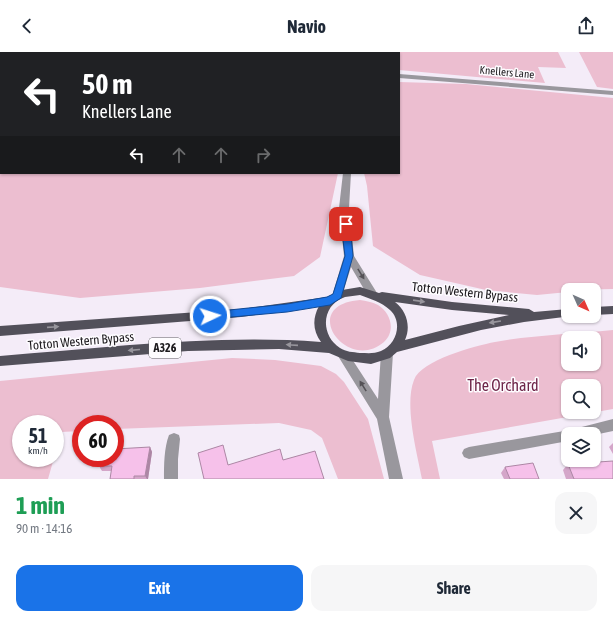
<!DOCTYPE html>
<html lang="en">
<head>
<meta charset="utf-8">
<style>
  body { margin:0; font-family:"Asap Condensed",sans-serif; background:#f6f6f7; color:#1f2937; height:100vh; display:flex; flex-direction:column; font-size:15px; white-space:nowrap }
  * { box-sizing:border-box; margin:0 }
  p { font-size:13px; color:#747a83 }
  .icon { flex:none; width:22px; height:22px; fill:none; stroke:currentColor; stroke-width:2; stroke-linecap:round; stroke-linejoin:round }
  .map { position:relative; height:427px; overflow:hidden }
  .panel { display:flex; flex-direction:column; background:#fff; flex:1 }
  .panel>* { flex:none }
  .hud { position:absolute; left:0px; top:0px; width:400px; height:122px; box-shadow:0 1px 3px #0004; background:#202124; color:#fff; overflow:hidden }
  .needle { width:26px; rotate:135deg }
  .buttons { position:absolute; left:561px; top:231px; display:grid; gap:8px }
  .buttons a { display:grid; place-items:center; width:40px; height:40px; border-radius:8px; background:#fff; box-shadow:0 1px 3px #0004; font-size:20px }
  .speed { position:absolute; left:12px; top:363px; display:flex; gap:8px; font-size:20px; font-weight:700; text-align:center }
  .speed>* { display:grid; place-content:center; width:52px; height:52px; border-radius:50%; background:#fff; box-shadow:0 1px 3px #0004; line-height:1 }
  .speed small { font-size:10px; font-weight:400 }
  .speed .limit { border:6px solid #d22; background:#fff; color:#111 }
  .pin { position:absolute; display:grid; place-items:center; width:34px; height:34px; color:#fff; margin:-17px; border-radius:8px; box-shadow:0 2px 6px #0006 }
  .me { position:absolute; width:44px; margin:-22px; rotate:86deg; stroke-linejoin:round; filter:drop-shadow(0 0 3px #0008) }
  .turn { display:flex; align-items:center; gap:14px; height:84px; padding:0 16px; font-size:18px }
  .turn .icon { width:52px; height:52px; stroke-width:2.5 }
  .turn b { display:block; font-size:28px; line-height:34px }
  .lanes { display:flex; align-items:center; height:38px; padding:0 16px; background:#0003; justify-content:center; gap:20px; direction:ltr }
  .lanes .off { opacity:.35 }
  .round { display:grid; place-items:center; flex:none; width:42px; height:42px; border-radius:12px; background:#f6f6f7 }
  .overview { display:flex; align-items:center; justify-content:space-between; height:68px; padding:0 16px }
  h1 { font-size:24px; font-weight:700; line-height:30px; color:#1e9e55 }
  .primary-button { display:flex; gap:8px; margin-top:auto; padding:8px 16px }
  .primary-button a { flex:1; height:46px; border-radius:12px; background:#1a73e8; color:#fff; font-size:16px; font-weight:700; line-height:46px; text-align:center }
  .primary-button a+a { background:#f6f6f7; color:#1f2937 }
  header { display:flex; justify-content:space-between; align-items:center; height:52px; padding:0 16px; background:#fff; font-size:18px; font-weight:700 }
  .map>svg:first-child { display:block }
</style>
</head>
<body>
<header><svg class="icon" aria-label="back" viewBox="0 0 24 24"><path d="M15 5l-7 7 7 7"/></svg>Navio<svg class="icon" aria-label="share" viewBox="0 0 24 24"><path d="M12 15V3M7 8l5-5 5 5M5 13v7h14v-7"/></svg></header>
<div class="map">
<svg width="613" height="427" viewBox="0 0 613 427">
  <rect width="100%" height="100%" fill="#f4ecf8"/>
  <path fill="#ecbed0" fill-rule="evenodd" d="M0,0L163,1H1V121H338L320,205L294,224L200,236L80,246L0,235Z
    M351,0H558L566,16L538,15L545,31L399,18V1Z
    M579,0H613V37L597,35Z
    M399,30L466,32L613,46V237L568,238V240L537,243L486,238L420,223L373,194L367,134L364,121H399Z
    M360,248C366,249 372,250 378,253C391,261 396,279 384,290C347,322 297,253 360,248Z
    M613,278V357L432,389L440,427H422C417,401 404,353 414,328C421,308 475,294 495,290C533,283 574,282 613,278ZM568,286H594V312H568ZM568,334H594V360H568Z
    M232,306L275,308L321,314L336,322L344,330L368,367L384,427H338L322,386L311,378L279,371L115,377V372H81V379L61,380L55,402V372H21V406H54L48,427H0V329Z"/>
  <g fill="none" stroke-linecap="round" stroke-linejoin="round">
    <path fill="#99979d" fill-rule="evenodd" d="M149,0H166V1H149Z
      M399,22L613,39V43L399,26Z
      M343,121H351L349,156L354,204L377,241L376,244H368L351,215L341,247H333L332,244L344,204L339,156Z
      M387,296L391,298L393,301L389,365L403,427H389L377,367L338,304L340,301L344,299L348,301L378,347L381,301L383,298Z
      M613,367V379L594,383V382H568V389L469,407L464,405L462,401L464,397L469,395L570,378Z
      M174,381L179,383L180,387L178,407V427H164C164,413 164,396 169,383Z"/>
    <path fill="#52505a" fill-rule="evenodd" d="M360,235L379,241L382,240L452,250L529,257L534,260L568,257V264H572L524,270L481,278L397,300L390,306L371,312L348,309L329,301L279,297L188,299L0,314V304C106,296 214,282 321,290C313,279 312,267 319,254L241,265L0,284V274L241,257L327,245L342,238ZM360,243C371,247 381,250 390,258C403,270 397,292 381,299C374,302 368,301 360,301C353,300 346,300 340,296C320,283 321,253 345,245C350,244 355,244 360,243ZM395,250L452,258L509,263L459,274L405,288C411,275 407,259 395,250Z
      M613,254V262L594,263V255Z"/>
  </g>
  <path fill="#d4a6c9" d="M613,391V402L609,395Z
    M150,395L152,400L148,427H110L112,419H102L99,414Z
    M568,412L613,427H566L563,418Z
    M505,415L539,427H504L501,421Z"/>
  <path fill="#ac87a4" d="M150,395L152,400L148,427H147L145,424Z"/>
  <path fill="#f6c1ea" stroke="#ac87a4" d="M223,393L228,413L280,397L283,408L315,399L324,427H204L198,401Z
    M150,395L145,424H134V427H110L112,414H99L101,406H115V397Z
    M613,409V427H574L568,412Z
    M533,411L539,427H510L505,415Z"/>
  <defs><path id="oneway-solid" d="M-6-.8H1V-3.2L6.5 0L1 3.2V.8H-6Z"/></defs>
  <g fill="#555257">
    <use href="#oneway-solid" transform="translate(361 222) rotate(58)"/>
    <use href="#oneway-solid" transform="translate(363 334) rotate(-122)"/>
  </g>
  <g fill="#97959c">
    <use href="#oneway-solid" transform="translate(419 249) rotate(8)"/>
    <use href="#oneway-solid" transform="translate(495 270) rotate(171)"/>
    <use href="#oneway-solid" transform="translate(53 275) rotate(-4)"/>
    <use href="#oneway-solid" transform="translate(292 293) rotate(-176)"/>
    <use href="#oneway-solid" transform="translate(134 298) rotate(175)"/>
  </g>
  <path fill="#1a73e8" stroke="#114b97" d="M346,169L350,172L353,204L341,246L330,253L287,260L210,267L206,266L205,264L206,261L210,260L287,252L327,245L333,242L345,204L341,172Z"/>
  <g text-anchor="middle" dominant-baseline="central" stroke-width="3" stroke-linejoin="round" paint-order="stroke">
    <g font-size="11" fill="#1d1a1e" stroke="#fefcff">
      <text transform="translate(507 20) rotate(5)">Knellers Lane</text>
    </g>
    <rect fill="#fefcff" stroke="#605e62" stroke-width="1" x="149" y="286" width="32" height="20" rx="3"/>
    <g font-size="12" font-weight="bold" fill="#1d1a1e">
      <text x="165" y="296">A326</text>
    </g>
    <g font-size="13" fill="#1d1a1e" stroke="#fefcff">
      <text transform="translate(465 240) rotate(6)">Totton Western Bypass</text>
      <text transform="translate(81 289) rotate(-5)">Totton Western Bypass</text>
    </g>
    <g font-size="16" fill="#6e2549" stroke="#fefcff">
      <text x="503" y="333">The Orchard</text>
    </g>
  </g>
</svg>
<div class="buttons">
<a><svg class="needle" viewBox="-14 -14 28 28"><path d="M0-13l5 13h-10z" fill="#e53935"/><path d="M0 13l5-13h-10z" fill="#747a83"/></svg></a>
<a><svg class="icon" aria-label="sound" viewBox="0 0 24 24"><path d="M4 9h4l5-4v14l-5-4H4zM17 9q2 3 0 6"/></svg></a>
<a><svg class="icon" aria-label="search" viewBox="0 0 24 24"><circle cx="10" cy="10" r="6"/><path d="M15 15l6 6"/></svg></a>
<a><svg class="icon" aria-label="layers" viewBox="0 0 24 24"><path d="M12 4l9 5-9 5-9-5zM3 14l9 5 9-5"/></svg></a>
</div>
<div class="speed"><div>51<small>km/h</small></div><div class="limit">60</div></div>
<div class="pin" style="left:346px;top:172px;background:#d93025"><svg class="icon" aria-label="arrive" viewBox="0 0 24 24"><path d="M6 21V4h12l-3 4 3 4H6"/></svg></div>
<svg class="me" style="left:210px;top:264px" viewBox="-20 -20 40 40"><circle r="17" fill="#1a73e8" stroke="#fff" stroke-width="3"/><path d="M0-11L8 9 0 5-8 9z" fill="#fff"/></svg>
<div class="hud">
<div class="turn"><svg class="icon" aria-label="left" viewBox="0 0 24 24"><path d="M17 20v-9H6M10 6l-5 5 5 5"/></svg><div><b>50 m</b>Knellers Lane</div></div>
<div class="lanes"><svg class="icon" aria-label="left" viewBox="0 0 24 24"><path d="M17 20v-9H6M10 6l-5 5 5 5"/></svg><svg class="icon off" aria-label="ahead" viewBox="0 0 24 24"><path d="M12 20V5M6 11l6-6 6 6"/></svg><svg class="icon off" aria-label="ahead" viewBox="0 0 24 24"><path d="M12 20V5M6 11l6-6 6 6"/></svg><svg class="icon off" aria-label="right" viewBox="0 0 24 24"><path d="M7 20v-9h11M14 6l5 5-5 5"/></svg></div>
</div>
</div>
<section class="panel">
<div class="overview"><div><h1>1 min</h1><p>90 m · 14:16</p></div><a class="round"><svg class="icon" aria-label="close" viewBox="0 0 24 24"><path d="M6 6l12 12M18 6L6 18"/></svg></a></div>
<div class="primary-button"><a>Exit</a><a>Share</a></div>
</section>
</body>
</html>
